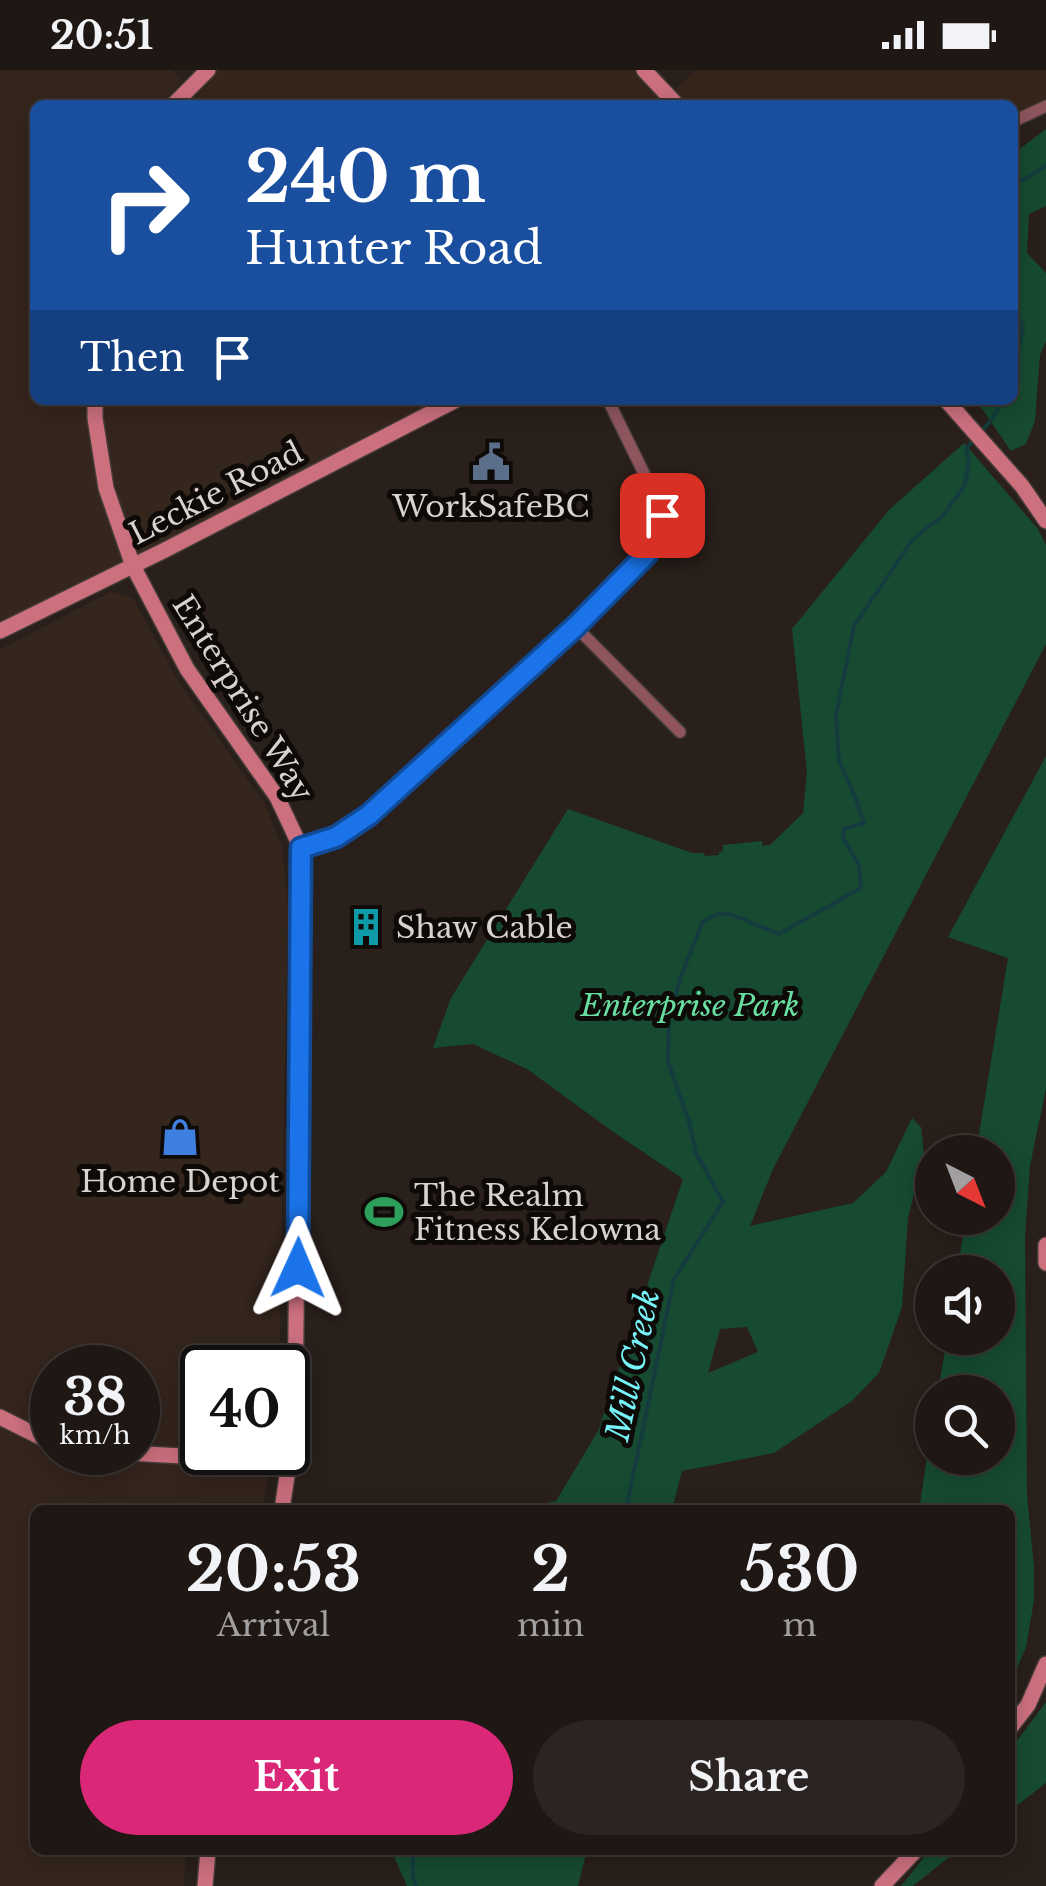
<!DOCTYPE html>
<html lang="en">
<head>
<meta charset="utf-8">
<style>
  body { margin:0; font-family:"Libre Baskerville",serif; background:#2c2422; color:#f1f3f6; height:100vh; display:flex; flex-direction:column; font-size:38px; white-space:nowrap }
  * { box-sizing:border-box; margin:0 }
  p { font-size:32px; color:#a19fa0 }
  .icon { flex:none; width:55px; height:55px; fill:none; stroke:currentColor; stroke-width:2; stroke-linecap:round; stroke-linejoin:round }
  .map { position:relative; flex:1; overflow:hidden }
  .drawer { position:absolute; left:30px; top:1435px; width:985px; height:350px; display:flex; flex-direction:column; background:#1f1714; border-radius:15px; box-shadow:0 5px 25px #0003,0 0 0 2px #3c3634 }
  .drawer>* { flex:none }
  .guide { position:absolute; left:30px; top:30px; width:988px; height:305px; border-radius:15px; box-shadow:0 5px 25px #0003,0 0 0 2px #3c3634; background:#1a4fa0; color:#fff; overflow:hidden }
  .needle { width:65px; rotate:138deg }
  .fabs { position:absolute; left:915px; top:1065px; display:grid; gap:20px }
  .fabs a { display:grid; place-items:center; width:100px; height:100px; border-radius:50%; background:#1f1714; box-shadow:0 5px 25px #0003,0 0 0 2px #3c3634; font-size:50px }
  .speed { position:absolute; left:30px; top:1275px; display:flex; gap:20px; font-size:50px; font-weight:700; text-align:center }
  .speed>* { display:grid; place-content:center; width:130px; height:130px; border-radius:50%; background:#1f1714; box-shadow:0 5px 25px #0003,0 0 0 2px #3c3634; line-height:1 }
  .speed small { font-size:25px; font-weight:400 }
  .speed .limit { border:5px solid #111; border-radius:15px; background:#fff; color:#111 }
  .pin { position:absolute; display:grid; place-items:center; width:85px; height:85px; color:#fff; margin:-42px; border-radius:20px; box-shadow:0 5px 15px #0006 }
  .me { position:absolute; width:110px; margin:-55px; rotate:1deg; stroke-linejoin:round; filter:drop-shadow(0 0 8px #0008) }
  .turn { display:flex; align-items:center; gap:35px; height:210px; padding:0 50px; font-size:45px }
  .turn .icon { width:130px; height:130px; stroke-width:2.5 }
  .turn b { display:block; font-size:70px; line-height:85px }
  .then { display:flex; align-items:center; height:95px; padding:0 50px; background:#0003; gap:20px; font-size:38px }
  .eta { display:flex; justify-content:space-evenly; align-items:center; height:170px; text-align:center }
  .eta b { font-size:60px; font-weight:700; line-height:70px }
  .cta { display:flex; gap:20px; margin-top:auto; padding:20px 50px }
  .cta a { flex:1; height:115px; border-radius:60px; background:#db2777; color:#fff; font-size:40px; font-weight:700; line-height:115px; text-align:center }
  .cta a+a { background:#2c2422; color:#f1f3f6 }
  .status { display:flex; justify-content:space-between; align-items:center; height:70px; padding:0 50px; background:#1f1714; direction:ltr }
  .status svg { height:28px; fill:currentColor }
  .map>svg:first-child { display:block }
</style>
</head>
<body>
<div class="status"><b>20:51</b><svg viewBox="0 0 49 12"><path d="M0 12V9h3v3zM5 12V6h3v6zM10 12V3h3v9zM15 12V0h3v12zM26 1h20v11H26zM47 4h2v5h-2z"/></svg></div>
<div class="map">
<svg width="1046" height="1816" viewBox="0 0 1046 1816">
  <rect width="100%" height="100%" fill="#291f1b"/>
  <path fill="#34251d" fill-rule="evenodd" d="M0,0H173L183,11L162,35H35V330H88L99,416L125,492L0,557Z
    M101,330H442L138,486L112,416Z
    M111,522L133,528L177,609L264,733L282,776L288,835L279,1297L202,1298V1382L272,1383L263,1440H35V1780H186L184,1816H0V579ZM52,1298H138V1382H52Z"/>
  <path fill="#35251a" d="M215,0H636L668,35H199L189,23Z
    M697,0H1046V41L1013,56L1012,35H688L675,20Z"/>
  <path fill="#164b31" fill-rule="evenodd" d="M1046,59V136L1029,144L1027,183L1046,203V271L1040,285L1035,351L1026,374L1011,381L976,330H1012L1013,84Z
    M964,373L1038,459L1046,475V574L773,1099L750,1156L853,1133L886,1102L912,1048L921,1057L924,1083L908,1148L902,1237L879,1303L852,1331L774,1383L682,1401L672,1440H516L556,1431L598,1361L683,1109L612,1061L527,999L473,974L433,978L451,928L568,739L692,783H704L705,786L719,785V782L723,781V775L762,771V776L770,775L803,743L807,702L792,559L889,440ZM747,1257L758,1282L708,1303L720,1259Z
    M1046,686V1018L1030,1096L1025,1167L1027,1425L1034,1497V1530L1026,1577L1010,1615V1440H919L932,1355V1388H998V1322H938L947,1268H998V1202H957L966,1148H998V1082H976L1008,888L948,867Z
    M1046,1632V1713L1010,1741V1680Z
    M391,1780H587L578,1816H407Z
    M930,1780H958L913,1816H901Z"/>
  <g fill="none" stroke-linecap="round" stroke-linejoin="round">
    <path stroke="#143c3e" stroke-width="4" d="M1012,116L1046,96
      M1012,233L1023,257L1012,313
      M981,362L992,349L1003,330
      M626,1440L674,1209L723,1132L696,1083L689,1052L668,991L669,951L680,909L703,851L720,843L733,845L779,864L861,818L859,795L843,768L844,759L864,753L854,724L839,691L836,644L854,556L913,469L943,446L965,415L969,392L966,379L974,369
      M413,1780V1808L416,1816"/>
    <g stroke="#453c38" stroke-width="14">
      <path id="street" d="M1012,52L1046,36
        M575,556L680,662
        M301,778L336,767L369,745L575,556L646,485L659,467L664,449L659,434L608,330"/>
    </g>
    <g stroke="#453c38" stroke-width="18">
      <path id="secondary" d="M644,0L677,35
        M173,35L208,0
        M95,330V348L106,418L133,496L187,599L277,727L301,778L295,1351L282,1440
        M946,330L1022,416L1046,451
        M0,561L165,480L456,330
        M1046,1175V1193
        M0,1347L52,1373
        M110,1382L236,1389L288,1395
        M1010,1658L1028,1635L1046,1594
        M205,1816L208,1780
        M882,1816L916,1780"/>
    </g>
    <use href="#street" stroke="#8e555d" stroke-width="11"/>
    <use href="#secondary" stroke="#cc707e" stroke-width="15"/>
  </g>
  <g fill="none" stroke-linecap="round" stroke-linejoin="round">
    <g stroke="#114b97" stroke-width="25">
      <path id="route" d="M298,1198L301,778L336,767L369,745L576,556L646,485L660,467L662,445"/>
    </g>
    <use href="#route" stroke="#1a73e8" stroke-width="18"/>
  </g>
  <defs>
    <g id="civic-bare" transform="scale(3)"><path d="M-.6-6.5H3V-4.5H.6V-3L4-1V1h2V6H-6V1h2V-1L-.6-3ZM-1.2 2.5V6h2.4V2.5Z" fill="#5c6f8a" stroke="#0e0a08" stroke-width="2.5" paint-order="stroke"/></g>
    <g id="building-bare" transform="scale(3)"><path d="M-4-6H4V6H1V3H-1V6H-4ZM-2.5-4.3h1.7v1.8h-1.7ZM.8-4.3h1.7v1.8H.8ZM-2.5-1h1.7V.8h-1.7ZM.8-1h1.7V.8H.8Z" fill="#0f9aa8" stroke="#0e0a08" stroke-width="2.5" paint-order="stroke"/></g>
    <g id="shop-bare" transform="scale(3)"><path d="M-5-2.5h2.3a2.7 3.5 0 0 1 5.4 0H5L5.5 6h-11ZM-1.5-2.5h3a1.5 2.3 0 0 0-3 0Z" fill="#3f7fe0" stroke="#0e0a08" stroke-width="2.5" paint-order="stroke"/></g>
    <g id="stadium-bare" transform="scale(3)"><path d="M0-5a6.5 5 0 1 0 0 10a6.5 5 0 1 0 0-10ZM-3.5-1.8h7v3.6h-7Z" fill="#2e9e5b" stroke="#0e0a08" stroke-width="2.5" paint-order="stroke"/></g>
  </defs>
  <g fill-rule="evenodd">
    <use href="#civic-bare" x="491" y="392"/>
    <use href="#building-bare" x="366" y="857"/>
    <use href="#shop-bare" x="180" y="1067"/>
    <use href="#stadium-bare" x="384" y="1142"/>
  </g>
  <g text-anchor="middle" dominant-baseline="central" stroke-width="10" stroke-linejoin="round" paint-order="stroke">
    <g font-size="30" fill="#d9d2cf" stroke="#0e0a08">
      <text transform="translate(216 423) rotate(-27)">Leckie Road</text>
      <text transform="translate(243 628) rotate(58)">Enterprise Way</text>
    </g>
    <g font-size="30" fill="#d9d2cf" stroke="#0e0a08">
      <text x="491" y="436">WorkSafeBC</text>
      <text x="396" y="857" text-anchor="start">Shaw Cable</text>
      <text x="180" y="1111">Home Depot</text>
      <text x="414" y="1125" text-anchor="start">The Realm<tspan x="414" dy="34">Fitness Kelowna</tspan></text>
    </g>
    <g font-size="30" font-style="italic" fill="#68dfa1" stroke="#0e0a08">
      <text x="690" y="935">Enterprise Park</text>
    </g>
    <g font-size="32" font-style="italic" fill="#76f4f9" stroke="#0e0a08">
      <text transform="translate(633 1295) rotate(-78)">Mill Creek</text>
    </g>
  </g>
</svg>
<div class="fabs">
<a><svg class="needle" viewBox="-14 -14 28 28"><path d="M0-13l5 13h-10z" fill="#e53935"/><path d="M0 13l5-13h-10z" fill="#a19fa0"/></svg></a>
<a><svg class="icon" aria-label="sound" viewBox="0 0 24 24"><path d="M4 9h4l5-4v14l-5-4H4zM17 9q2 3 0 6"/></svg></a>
<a><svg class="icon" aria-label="search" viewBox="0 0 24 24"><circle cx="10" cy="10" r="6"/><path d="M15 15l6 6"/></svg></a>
</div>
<div class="speed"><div>38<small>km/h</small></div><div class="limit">40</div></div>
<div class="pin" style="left:662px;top:445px;background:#d93025"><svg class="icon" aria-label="arrive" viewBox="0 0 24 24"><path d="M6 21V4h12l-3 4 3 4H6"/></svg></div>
<svg class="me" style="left:298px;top:1198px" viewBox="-20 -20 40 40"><path d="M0-17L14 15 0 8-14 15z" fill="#1a73e8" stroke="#fff" stroke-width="4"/></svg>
<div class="guide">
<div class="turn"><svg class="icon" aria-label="right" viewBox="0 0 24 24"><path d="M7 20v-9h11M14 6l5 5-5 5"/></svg><div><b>240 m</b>Hunter Road</div></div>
<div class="then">Then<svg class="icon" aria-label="arrive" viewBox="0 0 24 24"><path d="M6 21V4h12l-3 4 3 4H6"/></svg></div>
</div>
<section class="drawer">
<div class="eta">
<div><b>20:53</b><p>Arrival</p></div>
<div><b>2</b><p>min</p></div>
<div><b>530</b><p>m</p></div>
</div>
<div class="cta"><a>Exit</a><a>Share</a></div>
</section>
</div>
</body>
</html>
